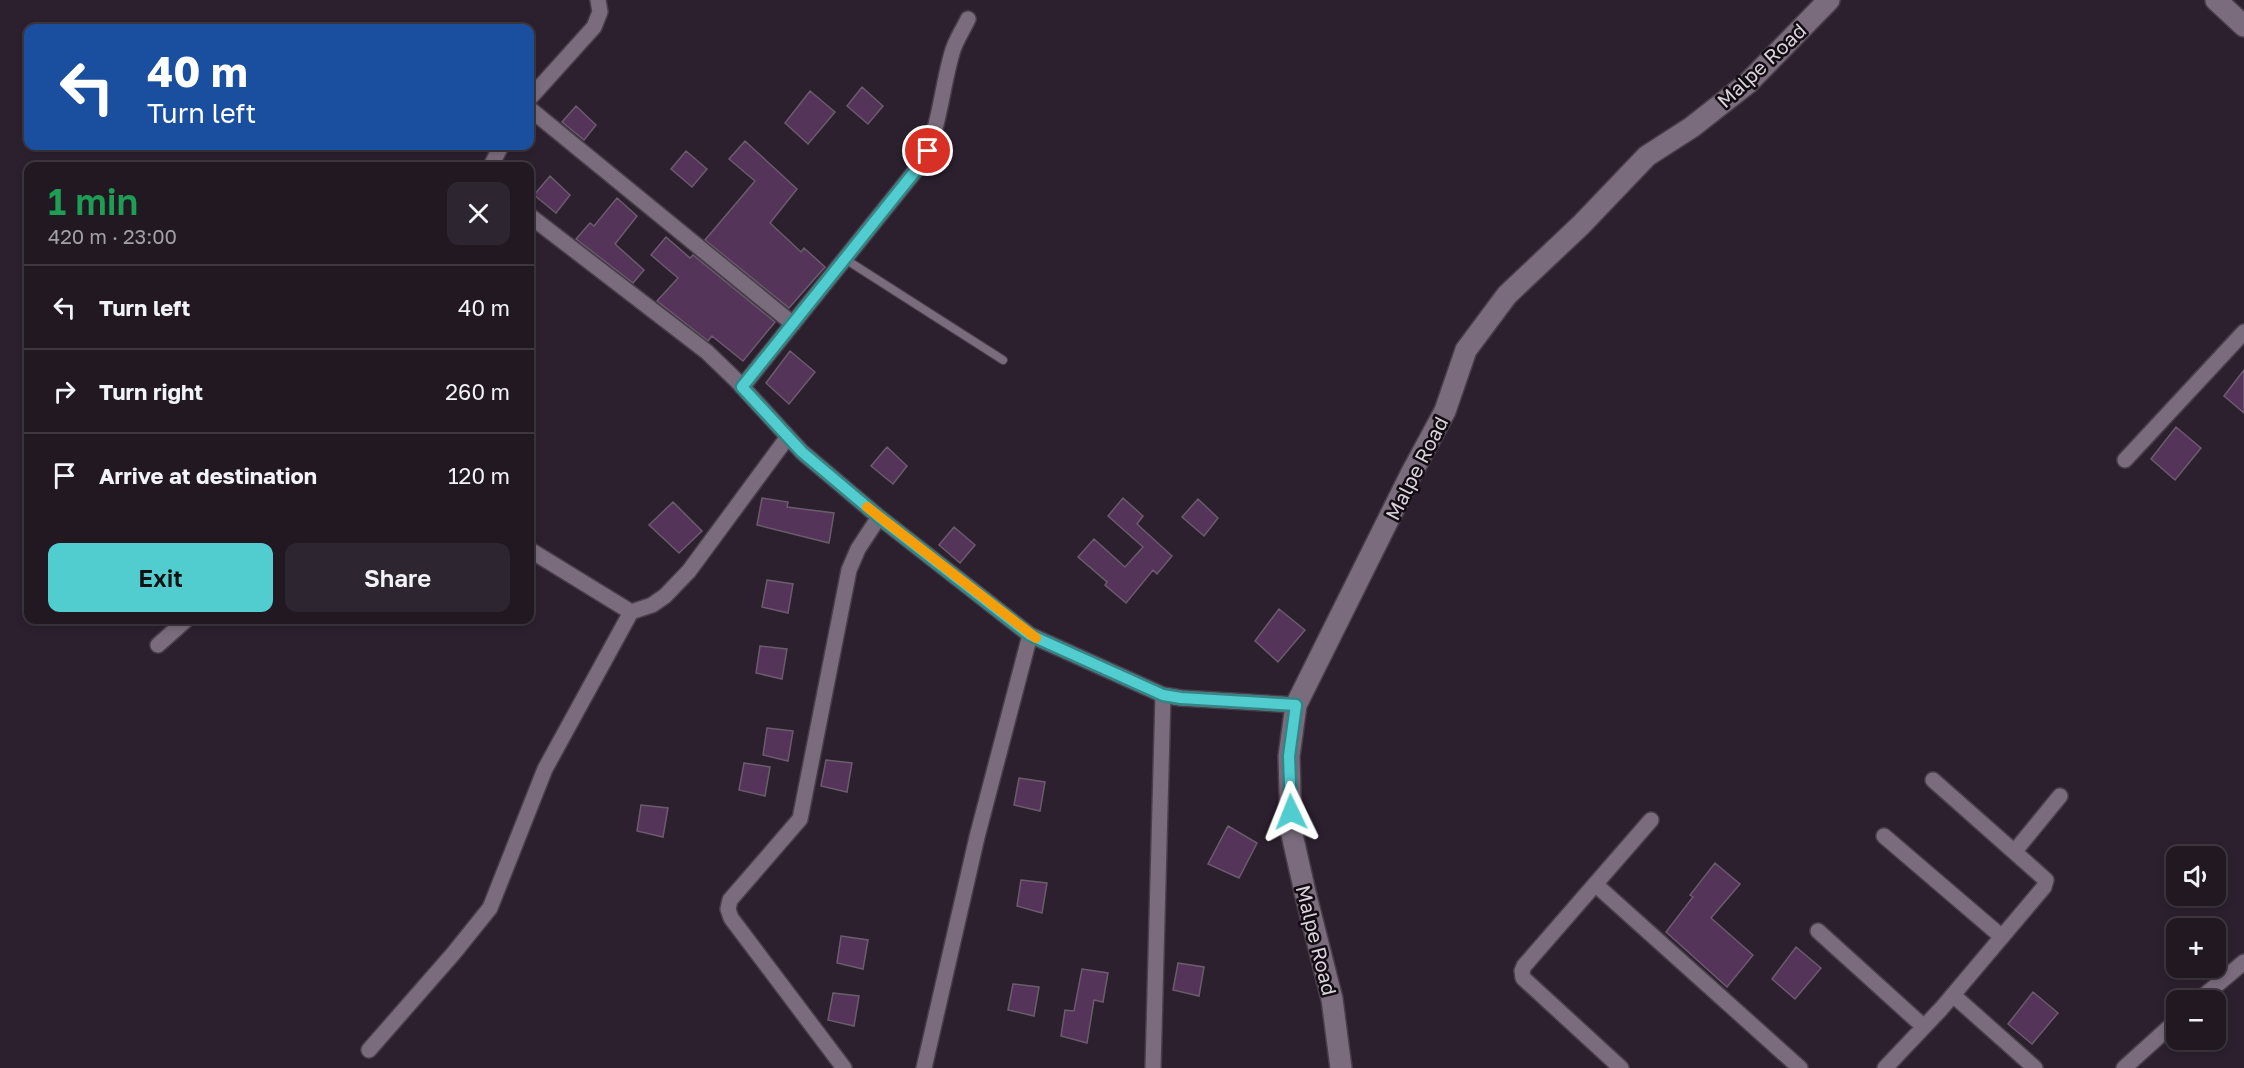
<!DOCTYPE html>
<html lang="en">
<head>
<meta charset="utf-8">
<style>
  body { margin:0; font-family:"Golos Text",sans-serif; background:#2d252f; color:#f1f3f6; height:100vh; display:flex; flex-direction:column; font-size:22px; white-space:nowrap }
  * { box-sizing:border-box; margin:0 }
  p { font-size:20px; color:#a2a0a5 }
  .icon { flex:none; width:33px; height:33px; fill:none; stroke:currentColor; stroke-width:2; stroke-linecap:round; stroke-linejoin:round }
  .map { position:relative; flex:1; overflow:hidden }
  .side { position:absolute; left:24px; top:162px; width:510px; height:462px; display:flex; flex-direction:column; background:#211822; border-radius:12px; box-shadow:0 3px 9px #0003,0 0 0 2px #3e3740 }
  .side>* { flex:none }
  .hud { position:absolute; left:24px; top:24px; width:510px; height:126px; border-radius:12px; box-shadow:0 3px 9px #0003,0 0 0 2px #3e3740; background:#1a4fa0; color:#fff; overflow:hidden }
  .controls { position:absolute; left:2166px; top:846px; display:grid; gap:12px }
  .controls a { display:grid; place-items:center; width:60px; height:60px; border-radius:12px; background:#211822; box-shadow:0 3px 9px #0003,0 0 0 2px #3e3740; font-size:30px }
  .pin { position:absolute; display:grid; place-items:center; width:51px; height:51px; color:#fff; margin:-26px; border:3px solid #fff; border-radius:50%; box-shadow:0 2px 6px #0007 }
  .me { position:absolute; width:66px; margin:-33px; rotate:358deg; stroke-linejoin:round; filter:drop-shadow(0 0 4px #0008) }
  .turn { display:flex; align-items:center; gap:21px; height:126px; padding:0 24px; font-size:27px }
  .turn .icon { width:78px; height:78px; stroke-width:2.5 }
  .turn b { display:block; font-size:42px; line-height:51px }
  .round { display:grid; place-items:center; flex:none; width:63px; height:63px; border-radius:12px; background:#2d252f }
  .head { display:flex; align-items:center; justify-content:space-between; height:102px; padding:0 24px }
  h1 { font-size:36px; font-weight:600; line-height:45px; color:#1e9e55 }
  .cta { display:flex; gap:12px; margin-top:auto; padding:12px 24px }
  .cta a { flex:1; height:69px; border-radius:12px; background:#52cdcf; color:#111; font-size:24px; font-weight:600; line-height:69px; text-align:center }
  .cta a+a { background:#2d252f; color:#f1f3f6 }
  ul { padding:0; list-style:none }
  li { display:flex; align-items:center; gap:18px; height:84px; padding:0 24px; border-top:2px solid #3e3740 }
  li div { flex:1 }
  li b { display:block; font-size:22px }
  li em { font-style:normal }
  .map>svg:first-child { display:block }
</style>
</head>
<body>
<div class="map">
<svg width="2244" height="1068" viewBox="0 0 2244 1068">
  <rect width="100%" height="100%" fill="#2c202e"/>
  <path fill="#553459" stroke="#6a5c6c" stroke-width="1.5" d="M862,87L883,106L868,124L847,106Z
    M810,91L835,112L808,144L785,123Z
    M576,106L596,125L584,140L562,122Z
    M745,141L797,189L770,223L801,252L804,248L825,267L789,308L705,240L755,181L729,159Z
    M686,151L707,169L692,187L671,169Z
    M550,176L570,195L556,213L534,195Z
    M617,198L637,216L615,244L644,270L633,283L576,239L590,223L594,226Z
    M666,237L690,258L693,255L775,322L743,361L712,336L708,341L657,301L678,278L651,255Z
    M790,351L815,372L789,404L766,383Z
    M2244,370V413L2224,396Z
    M2176,427L2201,448L2175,480L2151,459Z
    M887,447L907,466L893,484L871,466Z
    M762,498L788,502L787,507L834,513L829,543L757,525Z
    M1123,498L1143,516L1137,524L1172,556L1157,574L1153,570L1126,603L1105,585L1107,582L1078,557L1094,539L1125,567L1143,547L1108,516Z
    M1198,499L1218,518L1204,536L1182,517Z
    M673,502L702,531L679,553L649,525Z
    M954,527L975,545L960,563L939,545Z
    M767,580L793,584L788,613L762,607Z
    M1279,609L1305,630L1278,662L1255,641Z
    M760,646L787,649L782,679L756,673Z
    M767,728L793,731L788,761L763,755Z
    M826,760L852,763L847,792L821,786Z
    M744,763L770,767L765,796L739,790Z
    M1019,778L1045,782L1040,811L1014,805Z
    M641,805L668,808L663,837L637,831Z
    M1228,826L1257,843L1239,878L1208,864Z
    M1715,863L1740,884L1711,918L1753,955L1727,987L1666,932L1693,897L1690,895Z
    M1021,880L1047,883L1042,913L1017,906Z
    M841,936L868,940L863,969L837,963Z
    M1796,947L1821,968L1795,999L1772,979Z
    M1178,963L1204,967L1199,996L1173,990Z
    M1082,969L1108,973L1103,1002L1094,1000L1087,1043L1061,1036L1065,1010L1074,1011Z
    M1013,984L1039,987L1034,1016L1008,1010Z
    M2033,992L2058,1013L2032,1044L2008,1024Z
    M833,993L859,996L854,1026L828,1020Z"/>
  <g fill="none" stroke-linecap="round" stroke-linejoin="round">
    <g stroke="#483e49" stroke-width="10">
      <path id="lane" d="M845,259L1003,360"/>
    </g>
    <g stroke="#483e49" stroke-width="18">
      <path id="street" d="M530,98L594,27L600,12L598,0
        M530,109L793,324
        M491,166L501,146
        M530,216L707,352L736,380L802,452L879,517L1030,635L1163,695L1181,698L1296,705
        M742,387L920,165C940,131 941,90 952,53C955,41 963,30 968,19
        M2125,460L2244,332
        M530,550L631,612L652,605L665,596L689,571L787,438
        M158,645L186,620
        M1884,836L2002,937
        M2015,851L2060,796
        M1595,884L1800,1068
        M1818,931L1924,1027
        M1953,995L2035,1068
        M2199,1000L2244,962
        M369,1050L453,954L490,908L545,769L631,612
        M844,1068L731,918L728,909L730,900L800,819L849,570L858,549L879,517
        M924,1068L977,837L1030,635
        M1153,1068L1163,695
        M1621,1068L1523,978L1522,971L1524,966L1651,820
        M1885,1068L1941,1009L2044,887L2046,880L1933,780
        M2124,1068L2176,1021"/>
    </g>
    <g stroke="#483e49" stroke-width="24">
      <path id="secondary" d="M2216,0L2244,26
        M1341,1068L1332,999L1305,892L1291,830L1289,756L1296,705L1411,474L1445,411L1466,350L1507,295L1581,225L1647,156L1692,127L1748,83L1829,0"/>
    </g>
    <use href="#lane" stroke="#7a6c7c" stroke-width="8"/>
    <use href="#street" stroke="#7a6c7c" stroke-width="15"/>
    <use href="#secondary" stroke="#7a6c7c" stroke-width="21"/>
  </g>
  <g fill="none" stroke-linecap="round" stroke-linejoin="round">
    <g stroke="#358587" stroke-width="15">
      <path id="route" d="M928,151L920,165L742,387L802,452L879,517L1030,635L1163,695L1181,698L1296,705L1289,756L1291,812"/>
    </g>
    <use href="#route" stroke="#52cdcf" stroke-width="10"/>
    <path stroke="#f59e0b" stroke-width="10" d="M867,507L1036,638"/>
  </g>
  <g text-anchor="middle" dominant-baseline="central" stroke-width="5" stroke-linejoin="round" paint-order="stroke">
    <g font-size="20" fill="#dbd3dc" stroke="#120c12">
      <text transform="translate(1761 65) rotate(-43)">Malpe Road</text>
      <text transform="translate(1416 468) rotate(-63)">Malpe Road</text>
      <text transform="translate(1317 940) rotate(76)">Malpe Road</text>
    </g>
  </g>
</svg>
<div class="controls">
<a><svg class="icon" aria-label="sound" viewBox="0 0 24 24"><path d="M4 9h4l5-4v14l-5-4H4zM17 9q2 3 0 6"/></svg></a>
<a>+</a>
<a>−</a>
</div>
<div class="pin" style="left:928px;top:151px;background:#d93025"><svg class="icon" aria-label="arrive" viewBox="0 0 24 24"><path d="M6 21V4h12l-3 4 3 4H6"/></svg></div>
<svg class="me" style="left:1291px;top:812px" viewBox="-20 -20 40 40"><path d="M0-17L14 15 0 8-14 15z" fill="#52cdcf" stroke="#fff" stroke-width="4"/></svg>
<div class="hud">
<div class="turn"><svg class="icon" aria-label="left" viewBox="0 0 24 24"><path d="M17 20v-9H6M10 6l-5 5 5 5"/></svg><div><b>40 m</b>Turn left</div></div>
</div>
<section class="side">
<div class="head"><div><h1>1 min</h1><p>420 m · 23:00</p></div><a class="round"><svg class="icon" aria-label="close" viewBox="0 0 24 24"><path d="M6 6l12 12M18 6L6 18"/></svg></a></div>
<ul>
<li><svg class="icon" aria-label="left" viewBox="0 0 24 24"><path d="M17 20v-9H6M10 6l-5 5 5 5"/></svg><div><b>Turn left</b></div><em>40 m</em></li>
<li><svg class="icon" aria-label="right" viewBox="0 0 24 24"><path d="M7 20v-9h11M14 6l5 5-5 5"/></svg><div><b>Turn right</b></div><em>260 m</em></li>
<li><svg class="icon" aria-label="arrive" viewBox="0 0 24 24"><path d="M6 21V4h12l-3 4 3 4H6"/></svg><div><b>Arrive at destination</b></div><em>120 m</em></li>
</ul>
<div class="cta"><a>Exit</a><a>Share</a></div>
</section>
</div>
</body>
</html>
